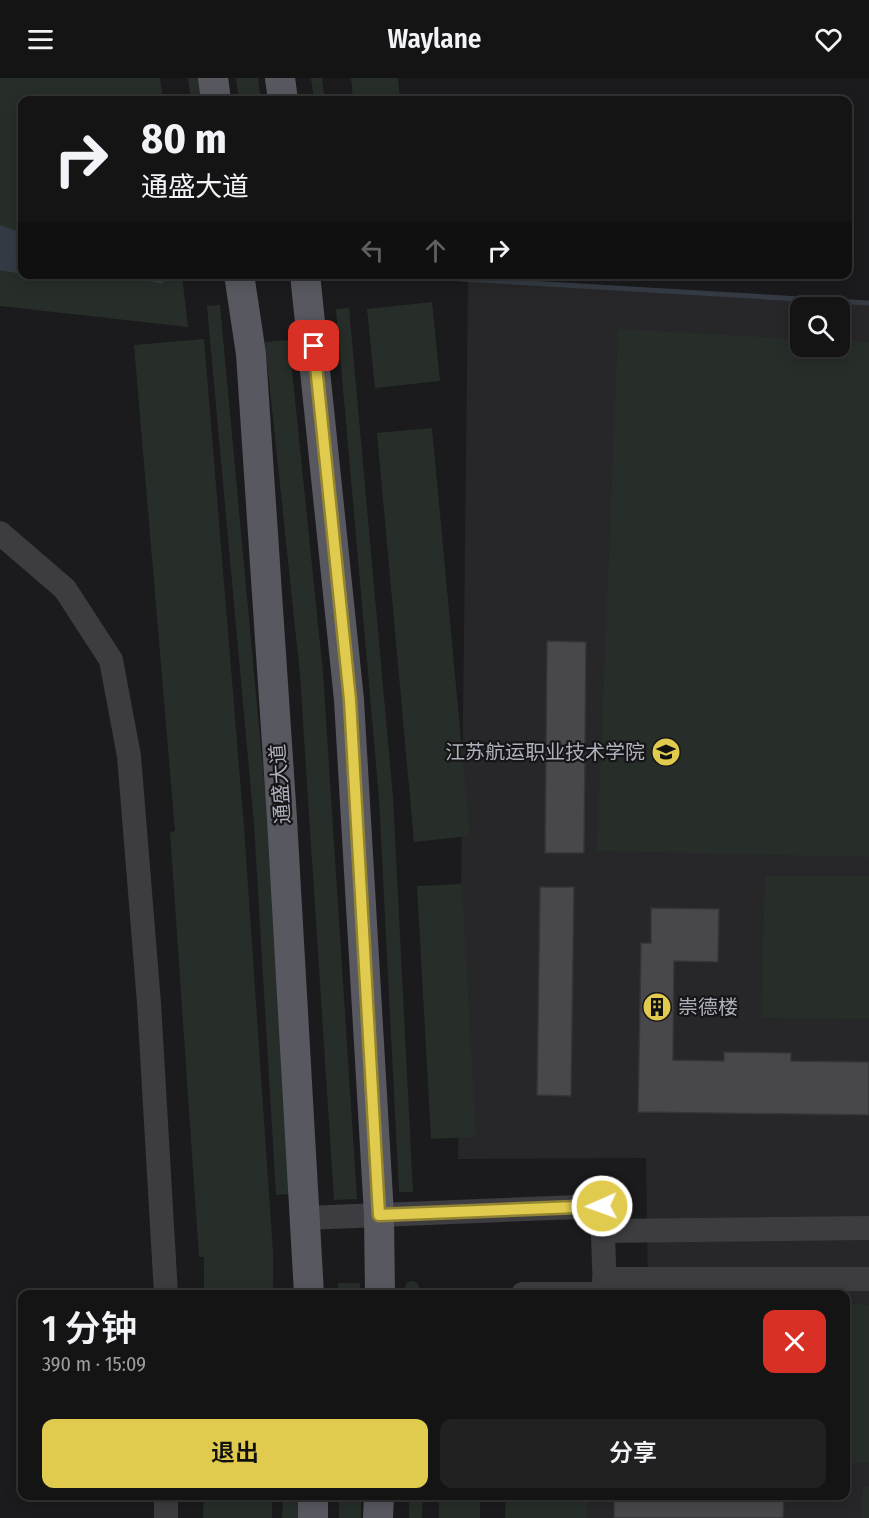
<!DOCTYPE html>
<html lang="zh">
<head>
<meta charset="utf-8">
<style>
  body { margin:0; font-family:"Fira Sans Condensed","Noto Sans SC",sans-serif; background:#212122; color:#f1f3f6; height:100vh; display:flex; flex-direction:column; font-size:22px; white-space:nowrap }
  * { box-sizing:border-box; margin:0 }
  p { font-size:20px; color:#9d9ea0 }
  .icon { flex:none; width:33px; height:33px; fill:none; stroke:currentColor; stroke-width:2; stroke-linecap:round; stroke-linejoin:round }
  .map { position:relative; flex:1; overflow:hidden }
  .details { position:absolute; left:18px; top:1212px; width:832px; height:210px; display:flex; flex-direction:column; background:#141415; border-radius:12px; box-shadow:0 3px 15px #0003,0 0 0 2px #333334 }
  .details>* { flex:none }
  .top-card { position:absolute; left:18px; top:18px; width:834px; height:183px; border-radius:12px; box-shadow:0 3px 15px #0003,0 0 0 2px #333334; background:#141415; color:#f1f3f6; overflow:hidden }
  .buttons { position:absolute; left:790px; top:219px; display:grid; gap:12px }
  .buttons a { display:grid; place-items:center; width:60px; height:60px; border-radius:12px; background:#141415; box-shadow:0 3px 15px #0003,0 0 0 2px #333334; font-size:30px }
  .pin { position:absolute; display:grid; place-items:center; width:51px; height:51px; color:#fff; margin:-26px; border-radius:12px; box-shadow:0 3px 9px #0006 }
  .me { position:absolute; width:66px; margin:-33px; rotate:268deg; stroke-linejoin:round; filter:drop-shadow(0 0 4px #0008) }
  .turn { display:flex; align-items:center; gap:21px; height:126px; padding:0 24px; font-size:27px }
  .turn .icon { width:78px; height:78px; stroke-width:2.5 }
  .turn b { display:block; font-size:42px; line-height:51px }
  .lanes { display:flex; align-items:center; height:57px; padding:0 24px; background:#0003; justify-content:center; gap:30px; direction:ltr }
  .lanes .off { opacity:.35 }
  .round { display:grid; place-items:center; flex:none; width:63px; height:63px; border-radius:12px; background:#212122 }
  .summary { display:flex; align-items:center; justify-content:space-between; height:102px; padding:0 24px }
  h1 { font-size:36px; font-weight:600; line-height:45px }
  .cta { display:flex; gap:12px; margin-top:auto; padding:12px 24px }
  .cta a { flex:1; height:69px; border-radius:12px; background:#e1cb4e; color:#111; font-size:24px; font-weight:600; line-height:69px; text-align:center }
  .cta a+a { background:#212122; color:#f1f3f6 }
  header { display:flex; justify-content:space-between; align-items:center; height:78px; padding:0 24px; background:#141415; font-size:27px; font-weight:600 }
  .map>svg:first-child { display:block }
</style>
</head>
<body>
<header><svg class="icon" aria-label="menu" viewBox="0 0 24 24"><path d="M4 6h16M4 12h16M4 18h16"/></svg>Waylane<svg class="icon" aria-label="heart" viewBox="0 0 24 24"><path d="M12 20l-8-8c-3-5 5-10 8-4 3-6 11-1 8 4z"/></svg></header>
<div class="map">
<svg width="869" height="1440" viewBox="0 0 869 1440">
  <rect width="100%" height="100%" fill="#1b1a1c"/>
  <path fill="#272629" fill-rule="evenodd" d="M468,202L869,225V1440H505L506,1418H846V1216H648L646,1080L458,1081ZM801,230H840V268H801Z"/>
  <path fill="#272e29" d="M0,0H160L163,22H22V196L182,197L188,249L0,228Z
    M188,0H199L202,22H191Z
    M236,0H258L261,22H239Z
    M311,0H322L325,22H314Z
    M351,0H398L400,22H353Z
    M432,224L440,303L375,310L367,231Z
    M220,227L268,746L291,1116L276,1117L254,746L207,228Z
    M349,230L393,719L413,1114H399L379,720L336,231Z
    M618,251L801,261V268H840V263L869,264V779L597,773Z
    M204,261L244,749L273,1174V1216H204V1179H199L170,754L175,753L134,267Z
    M289,262L323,595L357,1121L334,1122L300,597L265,264Z
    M432,350L470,758L414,764L377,355Z
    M765,798H869V941L761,940Z
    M462,806L476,1059L431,1061L417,808Z
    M405 1210a7 7 0 1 1 14 0a7 7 0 1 1-14 0Z
    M338,1205H360V1216H338Z
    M846,1226L869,1227V1385H846Z
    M863,1409H869V1440H861Z
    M204,1418H272V1440H203Z
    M283,1418H298V1440H282Z
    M339,1418H361V1440H339Z
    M409,1418H423L422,1440H409Z
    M439,1418H480V1440H439Z
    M506,1418H588L587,1440H505Z"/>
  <path fill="#353b44" d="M0,147L22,155V196L0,192Z
    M123,197H163V206Z"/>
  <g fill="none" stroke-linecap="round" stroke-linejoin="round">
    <path stroke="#353b44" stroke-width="5" d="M377,196L869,225"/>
  </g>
  <path fill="#48484c" stroke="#353538" stroke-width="1.5" d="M547,563L586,564L584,775H545Z
    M540,809H574L571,1018L537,1017Z
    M651,830L719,831L718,884L674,883L673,982L724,983V974L791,975V983L869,984V1037L638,1034L641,865H651Z
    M614,1418L784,1420L783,1440H614Z"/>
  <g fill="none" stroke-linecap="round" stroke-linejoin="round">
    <path stroke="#3c3c41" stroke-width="24" d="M0,455L65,511L111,582L129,678L149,925L166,1216
      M305,1140L602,1128L605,1216H523
      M603,1153L869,1150
      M604,1201H869
      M166,1440V1418"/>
    <path stroke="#585860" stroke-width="30" d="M213,0L216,22
      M280,0L283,22
      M239,196L251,276L282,741L309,1216
      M305,196L349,622L379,1137L380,1216
      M313,1418V1440
      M378,1440L379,1418"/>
  </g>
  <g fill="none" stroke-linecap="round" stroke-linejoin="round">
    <g stroke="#928433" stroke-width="15">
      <path id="route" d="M314,268L350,622L379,1137L602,1128"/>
    </g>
    <use href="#route" stroke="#e1cb4e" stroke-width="10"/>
  </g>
  <defs>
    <g id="university-disc" transform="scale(1.5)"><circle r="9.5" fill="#e1cb4e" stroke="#161517"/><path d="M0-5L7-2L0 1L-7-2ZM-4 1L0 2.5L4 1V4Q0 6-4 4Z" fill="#111"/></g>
    <g id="building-disc" transform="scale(1.5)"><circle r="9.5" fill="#e1cb4e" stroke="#161517"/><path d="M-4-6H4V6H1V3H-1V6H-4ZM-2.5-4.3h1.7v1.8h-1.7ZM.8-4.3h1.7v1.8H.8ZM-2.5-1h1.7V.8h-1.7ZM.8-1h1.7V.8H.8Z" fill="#111"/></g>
  </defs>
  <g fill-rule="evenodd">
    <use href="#university-disc" x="666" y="674"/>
    <use href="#building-disc" x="657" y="929"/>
  </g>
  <g text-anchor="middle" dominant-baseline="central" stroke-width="4.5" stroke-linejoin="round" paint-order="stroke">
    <g font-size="20" fill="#aeb0bb" stroke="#161517" text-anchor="end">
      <text x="645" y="674">江苏航运职业技术学院</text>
      <text x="678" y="929" text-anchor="start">崇德楼</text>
    </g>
    <g font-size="20" fill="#aeb0bb" stroke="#161517">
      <text transform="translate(280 706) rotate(-94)">通盛大道</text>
    </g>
  </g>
</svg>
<div class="buttons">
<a><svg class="icon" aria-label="search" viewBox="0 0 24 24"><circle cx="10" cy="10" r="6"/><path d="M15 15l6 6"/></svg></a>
</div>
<div class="pin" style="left:314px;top:268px;background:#d93025"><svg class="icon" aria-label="arrive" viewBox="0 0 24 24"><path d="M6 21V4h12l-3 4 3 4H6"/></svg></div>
<svg class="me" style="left:602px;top:1128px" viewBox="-20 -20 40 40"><circle r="17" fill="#e1cb4e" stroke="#fff" stroke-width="3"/><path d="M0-11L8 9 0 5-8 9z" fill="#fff"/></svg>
<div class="top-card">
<div class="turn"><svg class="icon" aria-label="right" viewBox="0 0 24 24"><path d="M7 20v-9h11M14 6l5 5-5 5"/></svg><div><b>80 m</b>通盛大道</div></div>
<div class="lanes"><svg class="icon off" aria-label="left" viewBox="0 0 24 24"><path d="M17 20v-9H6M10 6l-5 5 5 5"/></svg><svg class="icon off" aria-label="ahead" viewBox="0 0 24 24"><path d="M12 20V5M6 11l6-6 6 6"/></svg><svg class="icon" aria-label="right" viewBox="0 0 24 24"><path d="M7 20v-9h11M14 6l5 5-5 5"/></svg></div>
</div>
<section class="details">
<div class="summary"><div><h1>1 分钟</h1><p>390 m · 15:09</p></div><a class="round" style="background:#d93025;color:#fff"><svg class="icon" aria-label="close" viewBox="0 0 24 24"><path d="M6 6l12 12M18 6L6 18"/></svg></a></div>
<div class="cta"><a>退出</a><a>分享</a></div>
</section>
</div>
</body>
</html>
